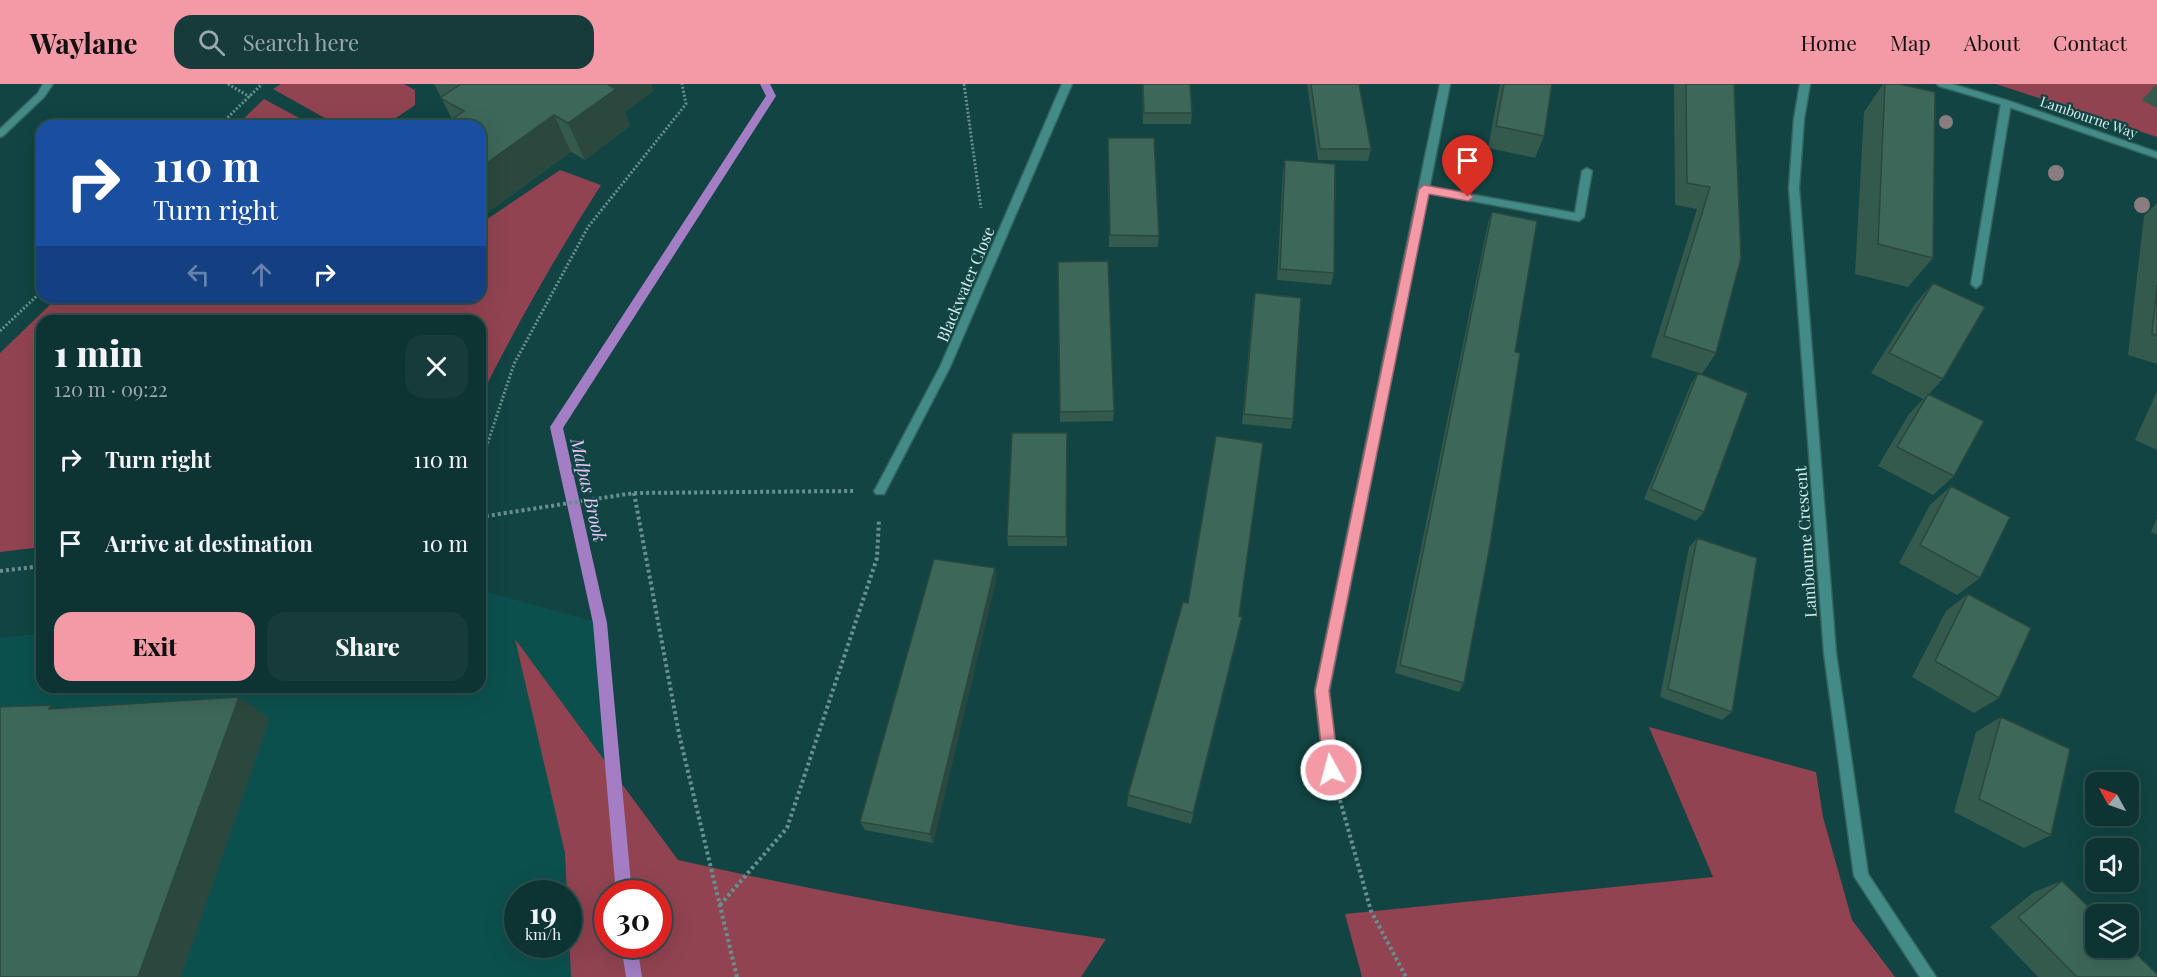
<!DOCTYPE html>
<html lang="en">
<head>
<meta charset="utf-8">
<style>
  body { margin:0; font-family:"Playfair Display",serif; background:#163b3a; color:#f1f3f6; height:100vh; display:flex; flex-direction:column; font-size:22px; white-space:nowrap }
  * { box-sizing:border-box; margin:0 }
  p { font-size:20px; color:#9aaaac }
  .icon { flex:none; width:33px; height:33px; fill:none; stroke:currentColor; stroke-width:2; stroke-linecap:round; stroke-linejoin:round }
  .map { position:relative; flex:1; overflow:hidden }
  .side { position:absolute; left:36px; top:231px; width:450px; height:378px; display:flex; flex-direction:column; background:#0d3332; border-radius:18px; box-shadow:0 6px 24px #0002,0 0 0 2px #2d4e4d }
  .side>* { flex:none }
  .guide { position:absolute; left:36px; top:36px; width:450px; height:183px; border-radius:18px; box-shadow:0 6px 24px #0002,0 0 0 2px #2d4e4d; background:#1a4fa0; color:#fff; overflow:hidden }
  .needle { width:39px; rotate:310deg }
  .controls { position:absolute; left:2085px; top:688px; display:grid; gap:12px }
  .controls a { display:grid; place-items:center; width:54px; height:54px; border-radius:12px; background:#0d3332; box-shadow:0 6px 24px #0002,0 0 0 2px #2d4e4d; font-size:30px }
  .speed { position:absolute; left:504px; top:796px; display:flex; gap:12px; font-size:30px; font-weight:700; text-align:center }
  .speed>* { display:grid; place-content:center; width:78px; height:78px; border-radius:50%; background:#0d3332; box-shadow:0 6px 24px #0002,0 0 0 2px #2d4e4d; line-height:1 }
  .speed small { font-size:15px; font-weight:400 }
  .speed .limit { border:9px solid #d22; background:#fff; color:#111 }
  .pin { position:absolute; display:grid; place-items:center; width:51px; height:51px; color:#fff; margin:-62px -26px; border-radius:50% 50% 50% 0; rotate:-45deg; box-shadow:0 0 6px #0007 }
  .pin .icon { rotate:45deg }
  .me { position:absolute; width:66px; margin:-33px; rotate:353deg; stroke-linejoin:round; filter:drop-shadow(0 0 4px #0008) }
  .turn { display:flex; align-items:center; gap:21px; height:126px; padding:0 18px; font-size:27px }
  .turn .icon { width:78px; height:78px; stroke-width:2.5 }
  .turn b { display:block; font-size:42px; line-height:51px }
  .lanes { display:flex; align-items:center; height:57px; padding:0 18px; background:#0003; justify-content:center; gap:30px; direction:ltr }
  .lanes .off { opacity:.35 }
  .round { display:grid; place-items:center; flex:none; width:63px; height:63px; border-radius:18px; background:#163b3a }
  .headline { display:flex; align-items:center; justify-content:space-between; height:102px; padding:0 18px }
  h1 { font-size:36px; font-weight:800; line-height:45px }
  .cta { display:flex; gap:12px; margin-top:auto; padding:12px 18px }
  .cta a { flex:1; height:69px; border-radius:18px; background:#f49aa7; color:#111; font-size:24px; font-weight:800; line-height:69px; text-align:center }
  .cta a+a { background:#163b3a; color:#f1f3f6 }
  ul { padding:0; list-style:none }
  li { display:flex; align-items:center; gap:18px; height:84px; padding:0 18px }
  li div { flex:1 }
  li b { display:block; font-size:22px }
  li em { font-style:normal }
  header { display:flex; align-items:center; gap:36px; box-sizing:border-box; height:84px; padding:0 30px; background:#f49aa7; color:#111 }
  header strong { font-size:28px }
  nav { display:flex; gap:33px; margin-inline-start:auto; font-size:21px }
  .search { width:420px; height:54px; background:#163b3a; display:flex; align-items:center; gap:15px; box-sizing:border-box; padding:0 21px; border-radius:18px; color:#9aaaac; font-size:22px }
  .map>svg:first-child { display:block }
</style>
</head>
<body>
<header>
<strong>Waylane</strong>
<div class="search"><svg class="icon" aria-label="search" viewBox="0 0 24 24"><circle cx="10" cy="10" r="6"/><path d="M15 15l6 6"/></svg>Search here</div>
<nav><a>Home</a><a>Map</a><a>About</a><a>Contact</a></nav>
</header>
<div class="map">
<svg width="2157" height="893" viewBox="0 0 2157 893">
  <rect width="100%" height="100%" fill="#114442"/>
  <path fill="#0c504d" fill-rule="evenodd" d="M480,506L600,539L624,810H608V861L634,893H0V554L42,549V603H480ZM518,810H568V861H518Z"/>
  <path fill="#914351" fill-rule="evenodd" d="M281,0H404L415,6V21L384,42H339L273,5Z
    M1996,0H2157V53Z
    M264,15L314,42H236Z
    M560,86L601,101C557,170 517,240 480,314V237H42V463L0,468V269L58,213H480V140Z
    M515,555L678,776C820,808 962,834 1106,855L1081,893H571L565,769ZM608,810H658V861H608Z
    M1649,643L1816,688L1823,733L1852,836L1895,893H1362L1345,830L1713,793Z"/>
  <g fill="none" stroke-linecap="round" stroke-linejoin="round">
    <path fill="#a37ec5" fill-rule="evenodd" d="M760,0H770L776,12L563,344L607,539L632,810H616L593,539L550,343L766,12Z
      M621,861H637L642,893H626Z"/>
    <g stroke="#346361" stroke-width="3">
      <path id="service" d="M2006,16L2011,19L1981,200L1976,204L1971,200L2001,19Z
        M1587,84L1592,87L1584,133L1579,137L1424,108L1419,105L1424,102L1575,129L1582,87Z"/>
    </g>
    <g stroke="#346361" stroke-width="3">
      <path id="minor" d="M43,0H53L44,13L3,52L0,53V45L38,9Z
        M1062,0H1072L950,283L884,410H876L874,407L876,404L940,283Z
        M1440,0H1450L1329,607L1338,686L1336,691L1331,692L1326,691L1324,686L1315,607Z
        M1800,0H1810L1804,35L1799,104L1836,569L1868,790L1936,893H1920L1854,792L1824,569L1789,104L1794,35Z
        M1937,0H1952L2009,17L2157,68V74L2003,21L1939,2Z"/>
    </g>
    <path stroke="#68908e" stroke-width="3" stroke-dasharray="2 2" stroke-linecap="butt" d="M228,0L250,13
      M964,0L981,124
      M219,42L262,0
      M0,247L42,207
      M480,382L514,280L588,143L686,20L682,0"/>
    <path stroke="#68908e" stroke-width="4" stroke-dasharray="3 3" stroke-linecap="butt" d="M634,409L679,650L737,893
      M480,433L634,409L855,407
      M0,487L42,482
      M1340,716L1371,827L1406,893
      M720,821L787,744L877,474L879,435"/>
    <use href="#service" fill="#428b87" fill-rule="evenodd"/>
    <use href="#minor" fill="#428b87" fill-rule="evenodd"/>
  </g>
  <g fill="#897d80">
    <circle cx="1946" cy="38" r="7"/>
    <circle cx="2056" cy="89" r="8"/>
    <circle cx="2142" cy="121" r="8"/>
  </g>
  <path fill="#34594d" d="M434,0H651L653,7L625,28L630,42L585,76L571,68L487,129L480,125V42L452,35Z
    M1142,0H1190L1192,29L1191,40H1143Z
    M1307,0H1359L1371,65L1368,77L1318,76Z
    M1500,0H1552L1544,52L1535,74L1488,64Z
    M1674,0H1734L1716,269L1702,290L1651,273L1697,125L1675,121Z
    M1883,0H1899L1933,174L1908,203L1855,190L1864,28Z
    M2157,0V24L2142,16Z
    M1108,54L1159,152L1158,163H1109Z
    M1285,76L1334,189L1331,201L1277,196L1283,87Z
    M2157,119V280L2128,271L2144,132Z
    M1492,128L1515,268L1464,599L1459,608L1395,589L1488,139Z
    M1058,178L1114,327L1113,337L1060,338Z
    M1933,199L1943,295L1929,310L1954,392L1933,411L1878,382L1909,330L1923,315L1871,289L1915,220Z
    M1255,209L1293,335L1291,345L1242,340L1253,220Z
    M1698,289L1704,428L1696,437L1644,415L1691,300Z
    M2157,307V366L2135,356Z
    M1067,349V462H1008L1007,452Z
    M1951,402L1980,494L1957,511L1899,479L1930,421Z
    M2157,434V451L2151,448Z
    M1697,454L1732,628L1722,636L1660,613L1689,463Z
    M995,484L996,496L933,759L865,746L860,738Z
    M1968,510L1999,614L1974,629L1912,593L1946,527Z
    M1239,532L1242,533L1191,740L1127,722L1128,711Z
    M2001,633L2051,751L2024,764L1954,728L1976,648Z
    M2062,797L2157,893H2038L1990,843L2034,808Z"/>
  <path fill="#2b483e" d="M603,0H651L653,7L625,28L630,42L585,76L568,39Z
    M554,31L571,68L487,129L480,116V84Z
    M995,484L996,496L933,759L930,750Z
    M239,613L270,634L181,893H138Z"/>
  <path fill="#3d6759" stroke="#2b483e" stroke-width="1.5" d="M461,0H607L616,5L568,39L554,31L480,84V42H442L464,27L440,14Z
    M1143,0H1190L1192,29H1144Z
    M1311,0H1359L1371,65H1320Z
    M1504,0H1552L1544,52L1496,42Z
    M1686,0H1734L1741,174L1716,269L1664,252L1710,103L1687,99Z
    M1885,0H1899L1935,8L1933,174L1878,160Z
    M1108,54H1154L1159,152L1110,151Z
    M1285,76L1335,80L1334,189L1280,185Z
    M1492,128L1537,137L1515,268L1520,269L1490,461L1464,599L1400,581Z
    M1108,177L1114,327L1060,328L1058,178Z
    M1933,199L1985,223L1943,295L1889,269Z
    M2157,201V252L2152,250Z
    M1255,209L1301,214L1293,335L1244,330Z
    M1698,289L1748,309L1704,428L1651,405Z
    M1928,310L1984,337L1954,392L1897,363Z
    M1012,349H1067L1066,453L1007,452Z
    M1216,352L1263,359L1239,532L1242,533L1193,729L1128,711L1183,518L1188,519Z
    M1951,402L2010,433L1980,494L1920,461Z
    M1697,454L1757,474L1732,628L1668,605Z
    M934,475L995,484L930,750L860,738Z
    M1968,510L2031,544L1999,614L1935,577Z
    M239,613L138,893H0V623L51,621L49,625Z
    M2001,633L2070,665L2051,751L1979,715Z
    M2062,797L2097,831H2096V864H2128V862L2157,890V893H2077L2018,833Z"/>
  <path fill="#f49aa7" stroke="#9f646d" stroke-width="1.5" d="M1424,101L1468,109L1474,113L1468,117L1429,110L1329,607L1339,686L1337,692L1331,694L1326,692L1324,686L1315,607L1419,105Z"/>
  <g text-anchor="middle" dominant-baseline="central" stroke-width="4.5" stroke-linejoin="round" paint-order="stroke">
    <g font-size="14" fill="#d6efed" stroke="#114442">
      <text transform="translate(2089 33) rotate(19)">Lambourne Way</text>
    </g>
    <g font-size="16" fill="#d6efed" stroke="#114442">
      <text transform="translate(965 200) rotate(-67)">Blackwater Close</text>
      <text transform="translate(1805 458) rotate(-94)">Lambourne Crescent</text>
    </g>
    <g font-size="18" font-style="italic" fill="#e8cafe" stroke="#114442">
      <text transform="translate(589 406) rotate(77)">Malpas Brook</text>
    </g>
  </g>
</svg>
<div class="controls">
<a><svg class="needle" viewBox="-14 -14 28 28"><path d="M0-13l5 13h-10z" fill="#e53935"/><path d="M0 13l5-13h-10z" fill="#9aaaac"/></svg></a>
<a><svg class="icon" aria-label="sound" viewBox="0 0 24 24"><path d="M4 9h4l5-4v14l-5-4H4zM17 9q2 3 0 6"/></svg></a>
<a><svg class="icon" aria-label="layers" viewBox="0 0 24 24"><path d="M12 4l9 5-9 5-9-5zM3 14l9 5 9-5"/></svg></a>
</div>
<div class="speed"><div>19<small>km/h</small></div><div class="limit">30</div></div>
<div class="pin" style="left:1468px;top:113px;background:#d93025"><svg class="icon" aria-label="arrive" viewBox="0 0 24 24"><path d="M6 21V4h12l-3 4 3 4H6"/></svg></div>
<svg class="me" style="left:1331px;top:686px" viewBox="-20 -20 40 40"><circle r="17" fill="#f49aa7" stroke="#fff" stroke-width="3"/><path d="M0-11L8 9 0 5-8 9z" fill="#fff"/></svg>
<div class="guide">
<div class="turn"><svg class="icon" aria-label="right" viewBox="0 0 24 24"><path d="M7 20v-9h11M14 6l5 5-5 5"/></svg><div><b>110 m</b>Turn right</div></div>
<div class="lanes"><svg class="icon off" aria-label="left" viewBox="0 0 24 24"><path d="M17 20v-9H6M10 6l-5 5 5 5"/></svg><svg class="icon off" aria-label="ahead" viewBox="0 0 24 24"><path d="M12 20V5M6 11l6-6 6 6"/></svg><svg class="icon" aria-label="right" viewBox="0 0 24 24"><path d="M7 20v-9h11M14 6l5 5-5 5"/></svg></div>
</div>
<section class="side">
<div class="headline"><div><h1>1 min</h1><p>120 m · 09:22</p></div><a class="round"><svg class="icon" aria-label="close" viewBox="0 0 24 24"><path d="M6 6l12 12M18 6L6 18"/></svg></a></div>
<ul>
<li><svg class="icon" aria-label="right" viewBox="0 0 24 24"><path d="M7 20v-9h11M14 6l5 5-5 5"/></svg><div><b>Turn right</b></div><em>110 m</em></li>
<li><svg class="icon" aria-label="arrive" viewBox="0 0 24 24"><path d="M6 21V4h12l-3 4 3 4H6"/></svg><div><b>Arrive at destination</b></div><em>10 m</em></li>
</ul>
<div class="cta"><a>Exit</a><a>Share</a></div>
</section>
</div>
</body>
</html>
